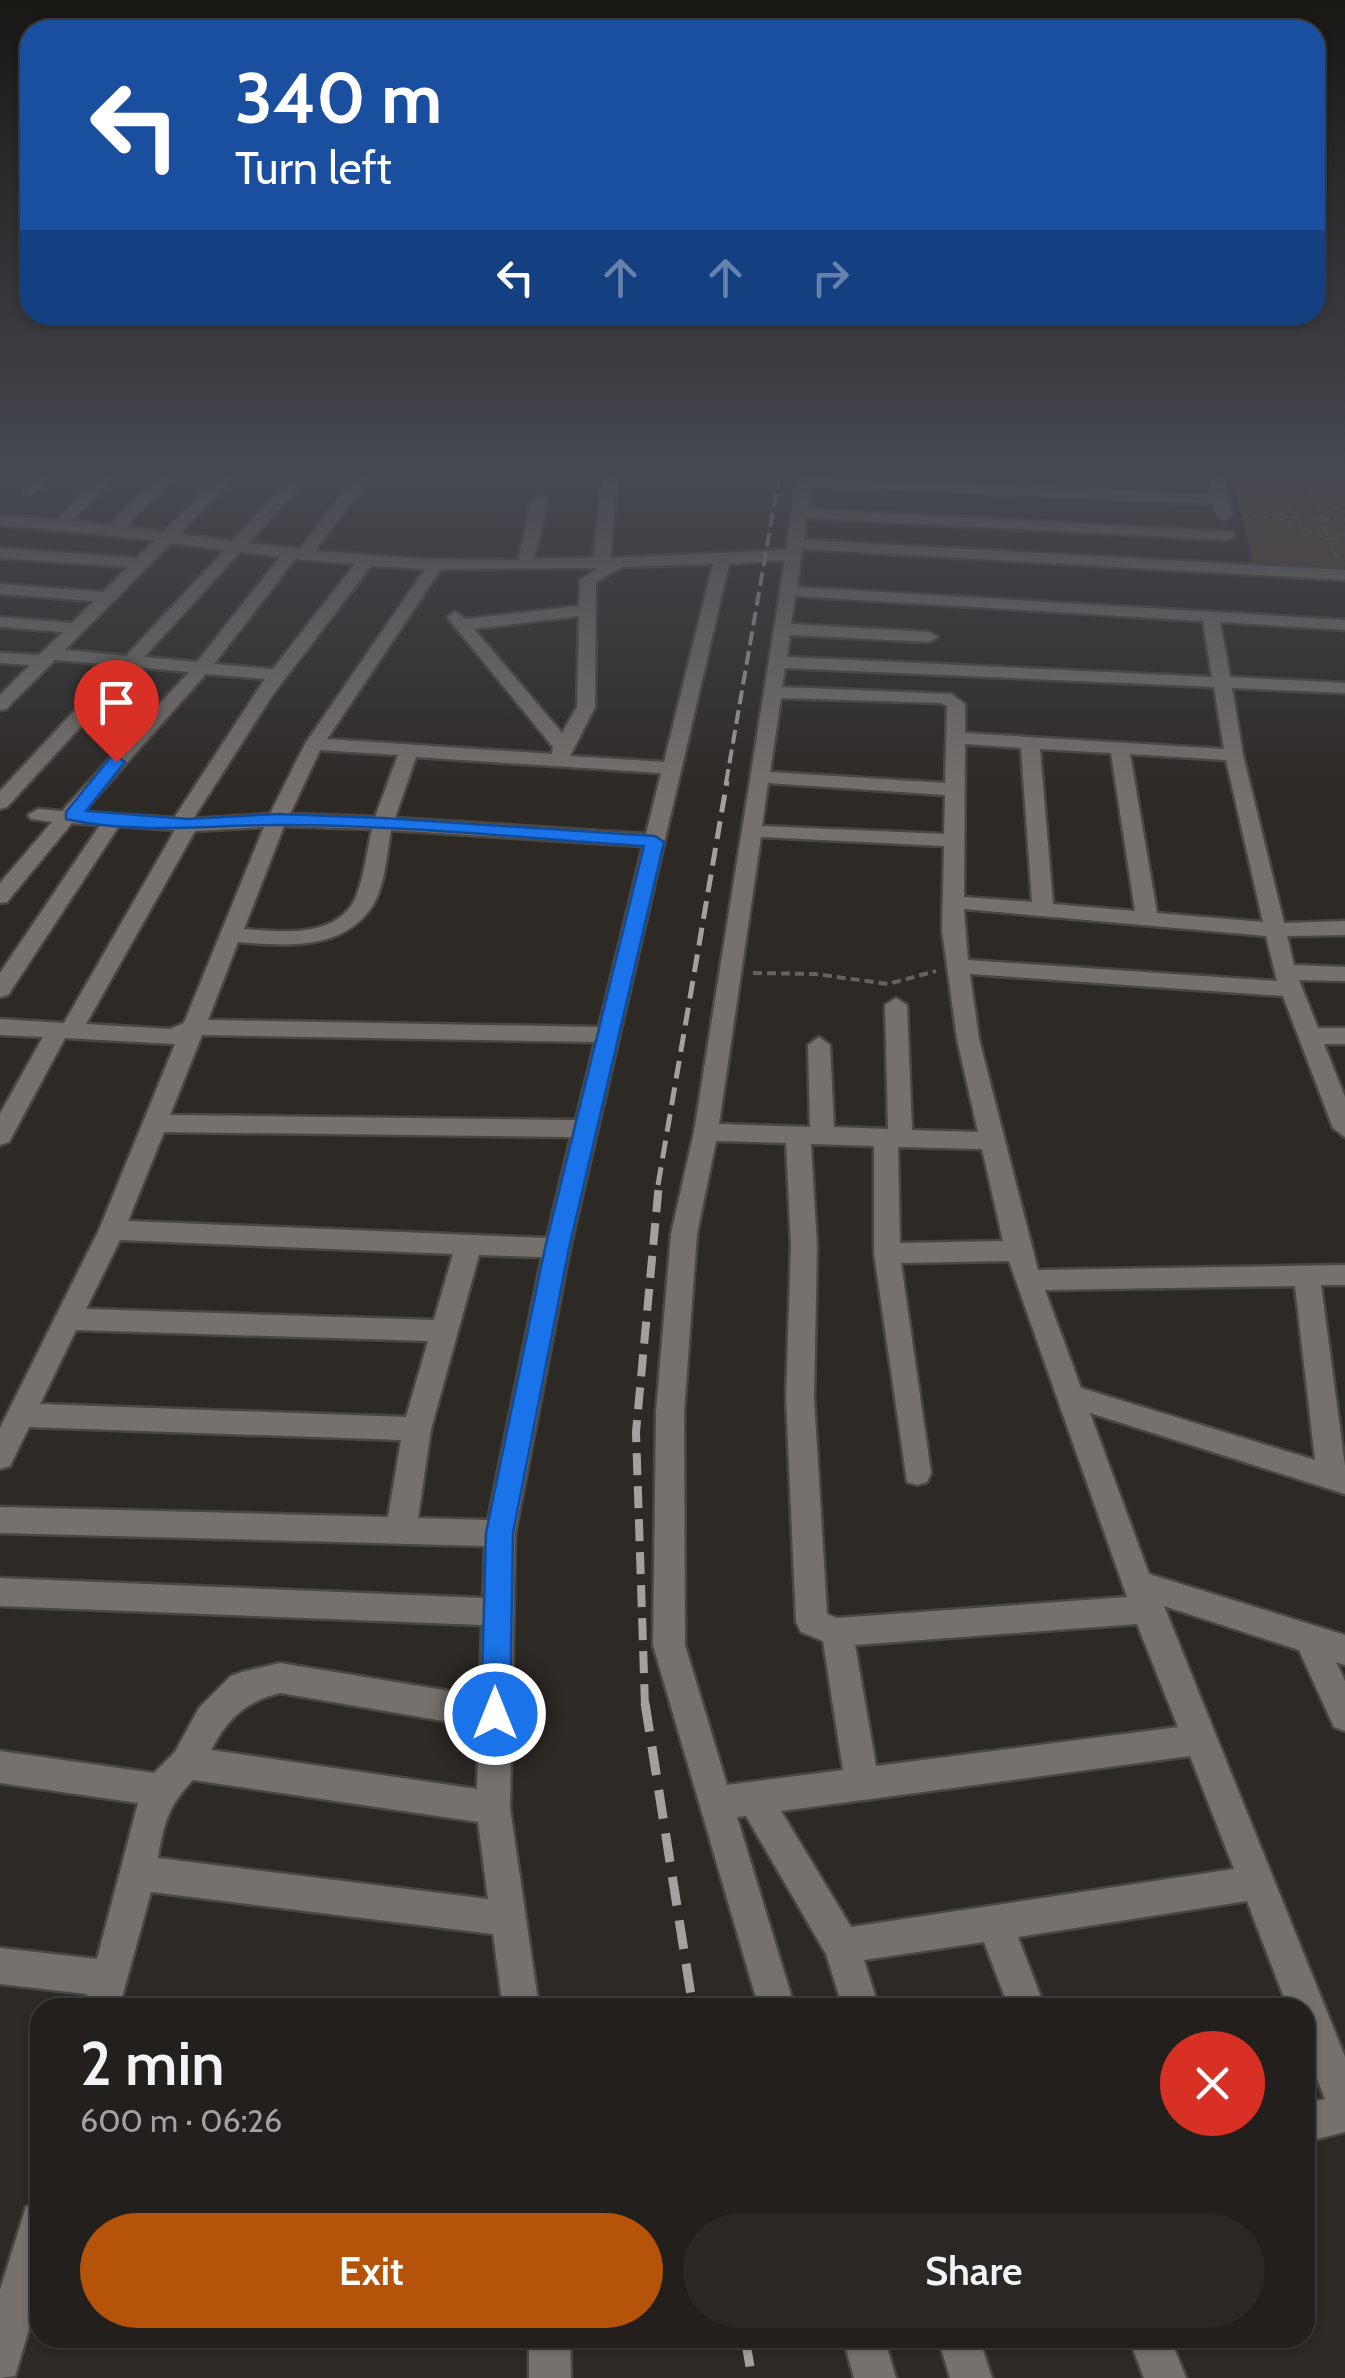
<!DOCTYPE html>
<html lang="en">
<head>
<meta charset="utf-8">
<style>
  body { margin:0; font-family:Cabin,sans-serif; background:#2a2725; color:#f1f3f6; height:100vh; display:flex; flex-direction:column; font-size:38px; white-space:nowrap }
  * { box-sizing:border-box; margin:0 }
  p { font-size:32px; color:#a2a2a3 }
  .icon { flex:none; width:55px; height:55px; fill:none; stroke:currentColor; stroke-width:2; stroke-linecap:round; stroke-linejoin:round }
  .map { position:relative; flex:1; overflow:hidden }
  .side { position:absolute; left:30px; top:1998px; width:1285px; height:350px; display:flex; flex-direction:column; background:#221f1c; border-radius:30px; box-shadow:0 2px 8px #0004,0 0 0 2px #3f3d3b }
  .side>* { flex:none }
  .banner { position:absolute; left:20px; top:20px; width:1305px; height:305px; border-radius:30px; box-shadow:0 2px 8px #0004,0 0 0 2px #3f3d3b; background:#1a4fa0; color:#fff; overflow:hidden }
  .pin { position:absolute; display:grid; place-items:center; width:85px; height:85px; color:#fff; margin:-102px -42px; border-radius:50% 50% 50% 0; rotate:-45deg; box-shadow:0 0 10px #0007 }
  .pin .icon { rotate:45deg }
  .me { position:absolute; width:110px; margin:-55px; rotate:0deg; stroke-linejoin:round; filter:drop-shadow(0 0 8px #0008) }
  .turn { display:flex; align-items:center; gap:35px; height:210px; padding:0 50px; font-size:45px }
  .turn .icon { width:130px; height:130px; stroke-width:2.5 }
  .turn b { display:block; font-size:70px; line-height:85px }
  .lanes { display:flex; align-items:center; height:95px; padding:0 50px; background:#0003; justify-content:center; gap:50px; direction:ltr }
  .lanes .off { opacity:.35 }
  .round { display:grid; place-items:center; flex:none; width:105px; height:105px; border-radius:52px; background:#2a2725 }
  .headline { display:flex; align-items:center; justify-content:space-between; height:170px; padding:0 50px }
  h1 { font-size:60px; font-weight:600; line-height:75px }
  .action { display:flex; gap:20px; margin-top:auto; padding:20px 50px }
  .action a { flex:1; height:115px; border-radius:60px; background:#b45309; color:#fff; font-size:40px; font-weight:600; line-height:115px; text-align:center }
  .action a+a { background:#2a2725; color:#f1f3f6 }
  .map>svg:first-child { display:block }
</style>
</head>
<body>
<div class="map">
<svg width="1345" height="2378" viewBox="0 0 1345 2378">
  <rect width="100%" height="100%" fill="#2d2925"/>
  <path fill="#5a422c" d="M1230,471L1345,476V567L1253,562Z"/>
  <g fill="none" stroke-linecap="round" stroke-linejoin="round">
    <g stroke="#4a4743" stroke-width="5">
      <path id="minor" d="M43,471H59L35,493H25V487Z
        M105,471H120L72,521L109,525L164,471H179L125,527L163,532L225,471H240L179,534L232,541L288,482L291,475L287,471H306L299,487L248,543L300,549L359,471H374L315,551L420,559L518,560L532,500L540,495L548,500L534,559L593,558L604,471H618L610,558L786,550L799,471H813V476L1212,495L1208,471H1222L1232,515L1224,520L1216,515L1214,504L811,485L808,509L1234,532V538L1228,540L807,518L804,540L1345,570V580L802,549L797,587L1345,620V630L1220,622L1230,677L1345,683V693L1232,688L1243,755L1284,923L1345,921V935L1287,936L1294,965L1345,967V981L1299,980L1318,1028H1345V1044H1324L1345,1097V1137L1333,1128L1283,996L970,974L979,1039L1038,1270L1345,1265V1285H1321L1345,1466V1494L1090,1413L1149,1574L1345,1635V1665L1336,1662L1345,1681V1731L1334,1727L1299,1650L1164,1606L1345,2057V2132L1305,2142V2104L1325,2099L1305,2049V2008H1288L1247,1901L1018,1937L1045,2008H1009L984,1942L864,1960L879,2008H843L826,1954L746,1816L737,1817L795,2008H759L653,1645L656,1412L671,1234L694,1132L785,560L729,564L570,1248L515,1533L510,1808L539,2008H503L493,1934L151,1892L119,2008H83L87,1994L0,1984V1948L97,1959L138,1803L0,1783V1751L154,1773L175,1752L199,1708L231,1676L242,1672L280,1663L480,1696L482,1625L0,1606V1578L483,1598L485,1546L0,1533V1507L388,1517L401,1440L29,1427L10,1466L0,1469V1428L99,1230L175,1044L65,1038L9,1142L0,1145V1114L43,1037L0,1035V1019L64,1023L175,830L119,826L8,995L0,997V973L100,825L72,823L7,902L0,903V883L52,822L31,819L28,815L38,809L62,811L189,672L135,667L7,807L0,809V791L117,665L55,660L6,709L0,710V695L30,665L0,663V653L39,655L63,632L0,627V617L72,623L94,601L0,594V584L103,592L128,567L0,558V548L137,558L155,540L0,525V515L56,520ZM171,543L225,550L126,656L65,650ZM240,552L280,557L197,662L144,657ZM295,559L355,564L273,669L214,664ZM713,564L664,762L570,756L595,707L596,582L622,567ZM371,566L425,569L305,744L270,814L193,819L274,693ZM598,568L580,580L579,606L466,619L455,612L447,617L553,747L552,754L327,739L441,569ZM795,596L1203,621L1212,677L787,657L790,635L929,642L938,637L929,632L791,624ZM579,616L577,707L562,733L474,629ZM785,668L1214,687L1224,749L965,733V704L951,694L782,687ZM206,674L265,679L174,818L83,812ZM781,698L941,703L947,706L945,783L770,772ZM965,744L1021,748L1032,902L964,897ZM1040,749L1111,753L1135,911L1053,904ZM320,750L398,755L375,817L290,814ZM1130,754L1226,760L1263,922L1157,913ZM416,757L661,773L646,834L395,818ZM768,783L945,795L944,834L762,826ZM284,826L372,829C367,850 364,877 356,897C338,939 280,932 244,929ZM264,827L184,1023L170,1029L86,1024L195,831ZM391,830L643,846L599,1027L208,1020L238,942C286,946 344,951 373,905C385,886 387,852 391,830ZM761,837L944,846L942,930L957,1039L978,1132L912,1130L907,1005L896,998L885,1005L888,1129L834,1127L830,1045L819,1037L808,1045L810,1127L719,1124ZM964,909L1266,936L1277,981L968,960ZM202,1035L595,1042L576,1120L170,1115ZM164,1132L571,1137L547,1238L128,1221ZM716,1141L786,1143L791,1246L786,1398L796,1622L801,1632L823,1641L843,1770L727,1785L685,1645L684,1412L697,1234ZM811,1144L874,1146V1253L907,1482L917,1485L927,1482L931,1473L901,1263L1009,1261L1127,1597L837,1618L827,1614L814,1398L817,1246ZM898,1147L982,1149L1003,1241L900,1243ZM120,1240L453,1254L434,1320L86,1309ZM479,1255L542,1257L488,1520L418,1518L431,1429ZM1295,1286L1315,1460L1081,1388L1045,1290ZM76,1330L428,1341L406,1417L40,1404ZM1137,1624L1178,1727L876,1766L855,1645ZM280,1693L479,1727L477,1789L211,1750C227,1719 246,1701 280,1693ZM1190,1756L1234,1869L851,1927L781,1811ZM193,1780L478,1822L488,1899L158,1858C163,1825 169,1804 193,1780Z
        M1323,471H1345V476L1325,474Z
        M40,2201V2292L15,2376L0,2378V2290L26,2207Z
        M529,2338H570L571,2378H529Z
        M843,2338H884L896,2378H854Z
        M938,2338H979L992,2378H950Z
        M1129,2338H1170L1186,2378H1144Z"/>
    </g>
    <path stroke="#66635f" stroke-width="2.5" stroke-dasharray="6 4" stroke-linecap="butt" d="M1309,487L1336,557
      M1279,515L1312,499L1345,512
      M1243,516L1345,520
      M1279,519L1331,540L1345,533"/>
    <path stroke="#66635f" stroke-width="4" stroke-dasharray="9 5" stroke-linecap="butt" d="M753,973L815,974L888,984L936,971"/>
    <use href="#minor" fill="#76716d" fill-rule="evenodd"/>
    <path stroke="#a3a09d" stroke-width="4" stroke-dasharray="14 6" stroke-linecap="butt" d="M726,783L780,471"/>
    <path stroke="#a3a09d" stroke-width="5" stroke-dasharray="18 9" stroke-linecap="butt" d="M658,1185L727,781"/>
    <path stroke="#a3a09d" stroke-width="8" stroke-dasharray="22 11" stroke-linecap="butt" d="M645,1706L636,1432L659,1183"/>
    <path stroke="#a3a09d" stroke-width="9" stroke-dasharray="29 15" stroke-linecap="butt" d="M645,1703L693,2008
      M745,2338L752,2378"/>
  </g>
  <linearGradient id="sky" x2="0" y2="1"><stop stop-color="#191714"/><stop offset="0.59" stop-color="#464951"/><stop offset="1" stop-color="#464951" stop-opacity="0"/></linearGradient>
  <rect width="1345" height="804" fill="url(#sky)"/>
  <path fill="#1a73e8" stroke="#114b97" stroke-width="2.5" d="M116,756L125,762L86,811L188,819L278,814L383,818L655,836L664,842L569,1248L513,1533L510,1714L506,1724L495,1728L485,1724L481,1714L486,1533L545,1248L644,846C523,838 401,825 279,825C209,825 136,835 66,819V812L110,758Z"/>
</svg>
<div class="pin" style="left:116px;top:762px;background:#d93025"><svg class="icon" aria-label="arrive" viewBox="0 0 24 24"><path d="M6 21V4h12l-3 4 3 4H6"/></svg></div>
<svg class="me" style="left:495px;top:1714px" viewBox="-20 -20 40 40"><circle r="17" fill="#1a73e8" stroke="#fff" stroke-width="3"/><path d="M0-11L8 9 0 5-8 9z" fill="#fff"/></svg>
<div class="banner">
<div class="turn"><svg class="icon" aria-label="left" viewBox="0 0 24 24"><path d="M17 20v-9H6M10 6l-5 5 5 5"/></svg><div><b>340 m</b>Turn left</div></div>
<div class="lanes"><svg class="icon" aria-label="left" viewBox="0 0 24 24"><path d="M17 20v-9H6M10 6l-5 5 5 5"/></svg><svg class="icon off" aria-label="ahead" viewBox="0 0 24 24"><path d="M12 20V5M6 11l6-6 6 6"/></svg><svg class="icon off" aria-label="ahead" viewBox="0 0 24 24"><path d="M12 20V5M6 11l6-6 6 6"/></svg><svg class="icon off" aria-label="right" viewBox="0 0 24 24"><path d="M7 20v-9h11M14 6l5 5-5 5"/></svg></div>
</div>
<section class="side">
<div class="headline"><div><h1>2 min</h1><p>600 m · 06:26</p></div><a class="round" style="background:#d93025;color:#fff"><svg class="icon" aria-label="close" viewBox="0 0 24 24"><path d="M6 6l12 12M18 6L6 18"/></svg></a></div>
<div class="action"><a>Exit</a><a>Share</a></div>
</section>
</div>
</body>
</html>
